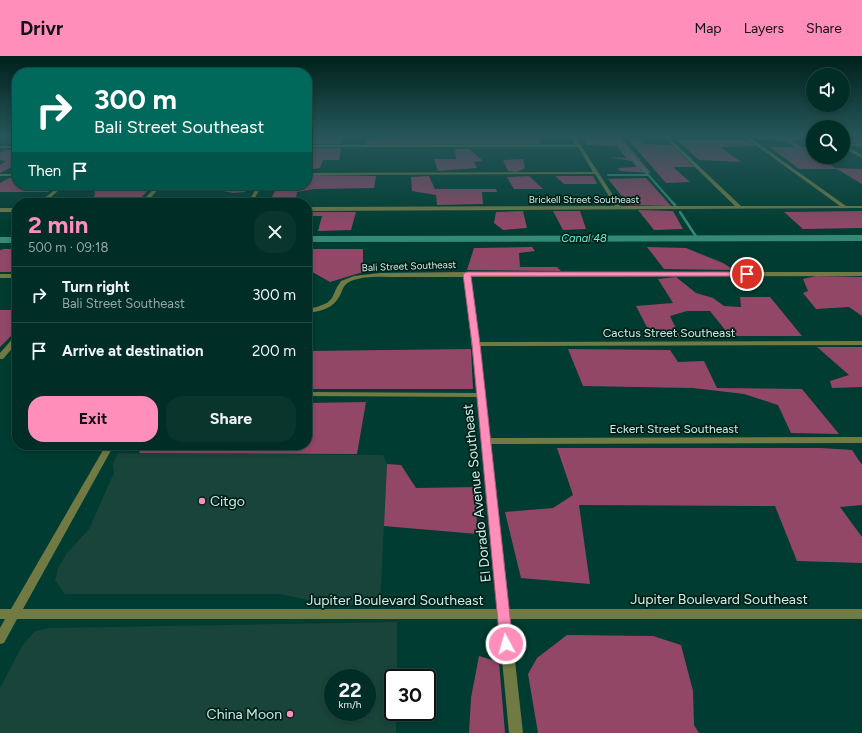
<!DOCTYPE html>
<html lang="en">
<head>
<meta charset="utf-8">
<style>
  body { margin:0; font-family:Figtree,sans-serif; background:#0a352d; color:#f1f3f6; height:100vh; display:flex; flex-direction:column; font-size:15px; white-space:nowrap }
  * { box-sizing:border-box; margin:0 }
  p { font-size:13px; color:#95a8a7 }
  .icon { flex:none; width:22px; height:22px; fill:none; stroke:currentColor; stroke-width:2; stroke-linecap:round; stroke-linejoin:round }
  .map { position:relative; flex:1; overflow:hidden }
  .panel { position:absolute; left:12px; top:142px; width:300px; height:252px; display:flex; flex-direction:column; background:#002d25; border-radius:16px; box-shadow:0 2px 6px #0003,0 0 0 1px #224942 }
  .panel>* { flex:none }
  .hud { position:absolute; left:12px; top:12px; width:300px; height:122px; border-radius:16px; box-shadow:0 2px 6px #0003,0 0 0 1px #224942; background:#00695c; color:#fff; overflow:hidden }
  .tools { position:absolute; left:806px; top:12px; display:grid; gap:8px }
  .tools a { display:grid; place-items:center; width:44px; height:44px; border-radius:50%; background:#002d25; box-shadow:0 2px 6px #0003,0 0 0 1px #224942; font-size:20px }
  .speed { position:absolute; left:324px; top:613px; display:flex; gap:8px; font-size:20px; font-weight:700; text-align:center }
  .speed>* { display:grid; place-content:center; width:52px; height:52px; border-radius:50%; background:#002d25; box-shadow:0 2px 6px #0003,0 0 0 1px #224942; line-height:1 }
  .speed small { font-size:10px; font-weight:400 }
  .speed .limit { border:2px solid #111; border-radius:6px; background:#fff; color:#111 }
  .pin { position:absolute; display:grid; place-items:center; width:34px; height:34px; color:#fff; margin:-17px; border:2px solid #fff; border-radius:50%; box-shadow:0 1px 4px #0007 }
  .me { position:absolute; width:44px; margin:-22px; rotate:354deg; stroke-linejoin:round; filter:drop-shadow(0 0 3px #0008) }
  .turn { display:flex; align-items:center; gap:14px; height:84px; padding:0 16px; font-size:18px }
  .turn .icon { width:52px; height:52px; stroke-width:2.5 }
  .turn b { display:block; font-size:28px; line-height:34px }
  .then { display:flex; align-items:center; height:38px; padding:0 16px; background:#0003; gap:8px; font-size:15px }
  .round { display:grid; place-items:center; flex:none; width:42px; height:42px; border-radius:16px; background:#0a352d }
  .overview { display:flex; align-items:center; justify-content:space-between; height:68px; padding:0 16px }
  h1 { font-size:24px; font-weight:700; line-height:30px; color:#ff8ebb }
  .action { display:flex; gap:8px; margin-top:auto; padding:8px 16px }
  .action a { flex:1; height:46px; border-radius:16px; background:#ff8ebb; color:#111; font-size:16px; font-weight:700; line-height:46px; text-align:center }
  .action a+a { background:#0a352d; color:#f1f3f6 }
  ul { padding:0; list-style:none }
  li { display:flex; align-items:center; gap:12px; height:56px; padding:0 16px; border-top:1px solid #224942 }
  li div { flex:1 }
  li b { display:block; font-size:15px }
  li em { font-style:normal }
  header { display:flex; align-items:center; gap:24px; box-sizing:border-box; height:56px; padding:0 20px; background:#ff8ebb; color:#111 }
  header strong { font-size:19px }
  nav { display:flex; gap:22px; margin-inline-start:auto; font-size:14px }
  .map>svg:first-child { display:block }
</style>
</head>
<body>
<header>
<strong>Drivr</strong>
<nav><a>Map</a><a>Layers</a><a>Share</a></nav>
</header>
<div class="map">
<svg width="862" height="677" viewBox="0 0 862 677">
  <rect width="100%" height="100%" fill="#003c31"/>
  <path fill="#19443a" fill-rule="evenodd" d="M118,397L383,399L387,408L380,549H333L280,538H65L55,524L58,512L67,497L89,473L114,417L113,407Z
    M397,566V622H393V656H396V677H0V632L22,590L35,575L51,572ZM333,622H367V656H333Z"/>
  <path fill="#934767" d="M307,79H344L341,88H307Z
    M409,79H538L541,88L366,89L367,83Z
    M580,79H619L651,117L620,115L617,112L636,111L632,105L609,101L626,102L617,90L587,89Z
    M750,79H797L805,82H813V84H792L801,91L813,92V101H817L835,112L862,113V128L837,113H799L770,91H794C778,77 767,91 750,79Z
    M843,79H862V88H856L843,82Z
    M629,82H638L645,88L672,89L694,111H673L690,126L666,127L632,88Z
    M677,84H746L756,90L720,91L741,106L699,104Z
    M307,92H341L339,104H323L320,112L307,114Z
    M455,93H469L483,105L474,106L477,112L438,115L434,103H456Z
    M5,94H17V108L0,117V109L6,105L0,104V97Z
    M523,103L525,112L517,116L508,115L503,104Z
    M308,119L376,120L374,132L314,133L297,136L295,147H274L271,143L275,135L305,133Z
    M429,120L435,133H496L497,136H482L483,148L437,149L436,139L412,135L411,121Z
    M529,120L543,133H514L507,121Z
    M555,120H593L597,128H564Z
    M9,122H17V129H57L48,136H0V127Z
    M646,122L671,150L629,149L608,123Z
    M70,129L152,130L136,147H90L95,139L94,132H66Z
    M211,129H245V136L233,137L207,132Z
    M638,154L673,155L683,173L654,174Z
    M523,155L527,172L503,174L494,167L496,156Z
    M553,155H580L586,173L563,174Z
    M862,155V172L803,173L784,156Z
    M307,156H356L351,174L318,175L322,160H307Z
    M532,191L535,195L519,197L520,211H557L561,215L467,214L474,192Z
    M647,191L686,192L723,207L734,214L664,213Z
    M4,193H17V216H0V194Z
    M307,193H363V216L330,226L307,213Z
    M816,220L862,221V260L849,251L816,253L803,237L808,235L803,223Z
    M676,221L696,237L713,242L724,250L741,251L740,241H770L802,280H730L710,255H687L670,260L680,281H652L636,250L673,247L658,223Z
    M0,254H17V274L0,291Z
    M817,291H862V331L832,332L830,325L849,319Z
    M471,293L473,333H307V295Z
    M568,293L670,294L678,306L704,305L717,332L802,333L839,378L791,377L778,349L744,338L693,332L583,330Z
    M366,346L357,398L139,397L143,389H307V347Z
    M557,392H821L852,394L862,409V449L840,451L862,481V507L797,505L775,450L579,449L590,528L521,522L505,456L553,452L573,439Z
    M387,408L401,409L416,432L476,431L477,478L384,470Z
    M567,579L653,580L681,589L693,635L694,669L699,677H538L528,618L537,602Z
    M479,600L499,606L505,677H469L471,642Z"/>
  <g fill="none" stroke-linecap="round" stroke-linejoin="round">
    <path stroke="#358a77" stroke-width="2" d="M613,79L673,147
      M608,119H649"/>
    <path stroke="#358a77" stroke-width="2.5" d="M672,146L675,149
      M680,156L697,182"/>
    <path fill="#358a77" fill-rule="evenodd" d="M862,179V185L307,186V180Z
      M0,181H17V187H0Z"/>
    <path fill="#727a44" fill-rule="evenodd" d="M570,79H574L620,150H735L662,79H666L741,150H840L742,79H746L846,150H862V152L307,155V151L615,150L595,118L307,119V117L593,116L578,91H307V89H576Z
      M843,88H862V90H846L862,99V102L843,92Z
      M0,90H17V92H0Z
      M0,118H17V120H0Z
      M60,129H65L44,147H39Z
      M157,129H162L146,147H141Z
      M0,152H17V156H0Z
      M467,216H862V220L470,221L479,286L862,285V289L480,290L490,382L862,381V387L491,388L523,677H509L477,341L307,340V336L477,337L464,221C443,221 421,221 400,221C384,221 366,219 351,225C341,229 343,237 337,244C331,253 318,256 307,257V253L317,251L327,247L332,242L337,231L341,225L354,220L380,217Z
      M0,218H17V222H0Z
      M14,281H17V287L3,303H0V297Z"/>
    <path fill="#727a44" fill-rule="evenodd" d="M258,129H262L252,147H248Z
      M106,389H114L23,553H862V563H17L4,587L0,588V572L5,563H0V553H11Z"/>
  </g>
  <linearGradient id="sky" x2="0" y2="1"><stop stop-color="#00211b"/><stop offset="0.46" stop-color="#26565a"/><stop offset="1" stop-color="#26565a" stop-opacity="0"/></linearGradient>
  <rect width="862" height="173" fill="url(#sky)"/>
  <path fill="#ff8ebb" stroke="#a65c7a" d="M467,216H747L750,218L747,220H471L480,288L513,588L511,593L506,595L502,593L500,588L472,288L463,218Z"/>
  <g fill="#ff8ebb" stroke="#022019" stroke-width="1.5">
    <circle cx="202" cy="445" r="4"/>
    <circle cx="290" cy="658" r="4"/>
  </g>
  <g text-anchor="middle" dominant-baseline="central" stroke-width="3.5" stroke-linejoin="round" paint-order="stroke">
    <g font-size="10" fill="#cceee4" stroke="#022019">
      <text x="584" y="143">Brickell Street Southeast</text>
      <text transform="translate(409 210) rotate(-2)">Bali Street Southeast</text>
    </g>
    <g font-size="11" font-style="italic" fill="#6fd" stroke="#022019">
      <text x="584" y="182">Canal 48</text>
    </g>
    <g font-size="12" fill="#cceee4" stroke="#022019">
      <text x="669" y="277">Cactus Street Southeast</text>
      <text x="674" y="373">Eckert Street Southeast</text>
    </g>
    <g font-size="14" fill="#cceee4" stroke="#022019">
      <text transform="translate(477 437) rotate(-96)">El Dorado Avenue Southeast</text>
      <text x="719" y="543">Jupiter Boulevard Southeast</text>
      <text x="395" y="544">Jupiter Boulevard Southeast</text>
    </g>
    <g font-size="14" fill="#cceee4" stroke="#022019" text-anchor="start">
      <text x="210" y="445">Citgo</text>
      <text x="282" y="658" text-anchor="end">China Moon</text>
    </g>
  </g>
</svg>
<div class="tools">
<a><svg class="icon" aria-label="sound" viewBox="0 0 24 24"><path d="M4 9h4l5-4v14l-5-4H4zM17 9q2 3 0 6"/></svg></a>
<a><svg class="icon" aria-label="search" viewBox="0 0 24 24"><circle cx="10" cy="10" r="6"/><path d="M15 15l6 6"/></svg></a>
</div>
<div class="speed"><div>22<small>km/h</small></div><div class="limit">30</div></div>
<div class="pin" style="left:747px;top:218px;background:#d93025"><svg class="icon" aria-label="arrive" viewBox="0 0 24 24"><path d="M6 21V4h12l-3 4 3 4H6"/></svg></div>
<svg class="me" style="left:506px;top:588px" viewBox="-20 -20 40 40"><circle r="17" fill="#ff8ebb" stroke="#fff" stroke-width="3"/><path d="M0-11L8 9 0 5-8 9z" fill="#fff"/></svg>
<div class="hud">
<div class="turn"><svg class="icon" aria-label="right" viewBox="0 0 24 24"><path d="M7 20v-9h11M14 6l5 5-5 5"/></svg><div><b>300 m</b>Bali Street Southeast</div></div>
<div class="then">Then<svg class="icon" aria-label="arrive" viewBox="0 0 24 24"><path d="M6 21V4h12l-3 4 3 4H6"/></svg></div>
</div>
<section class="panel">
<div class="overview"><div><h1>2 min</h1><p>500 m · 09:18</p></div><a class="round"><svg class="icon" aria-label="close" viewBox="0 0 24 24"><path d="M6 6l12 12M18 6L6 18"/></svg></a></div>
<ul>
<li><svg class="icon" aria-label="right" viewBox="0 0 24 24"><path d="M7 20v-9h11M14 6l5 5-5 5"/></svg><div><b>Turn right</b><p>Bali Street Southeast</p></div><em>300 m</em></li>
<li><svg class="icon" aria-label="arrive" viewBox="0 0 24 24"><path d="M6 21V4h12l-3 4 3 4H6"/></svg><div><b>Arrive at destination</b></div><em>200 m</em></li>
</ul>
<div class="action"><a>Exit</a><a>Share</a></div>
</section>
</div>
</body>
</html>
